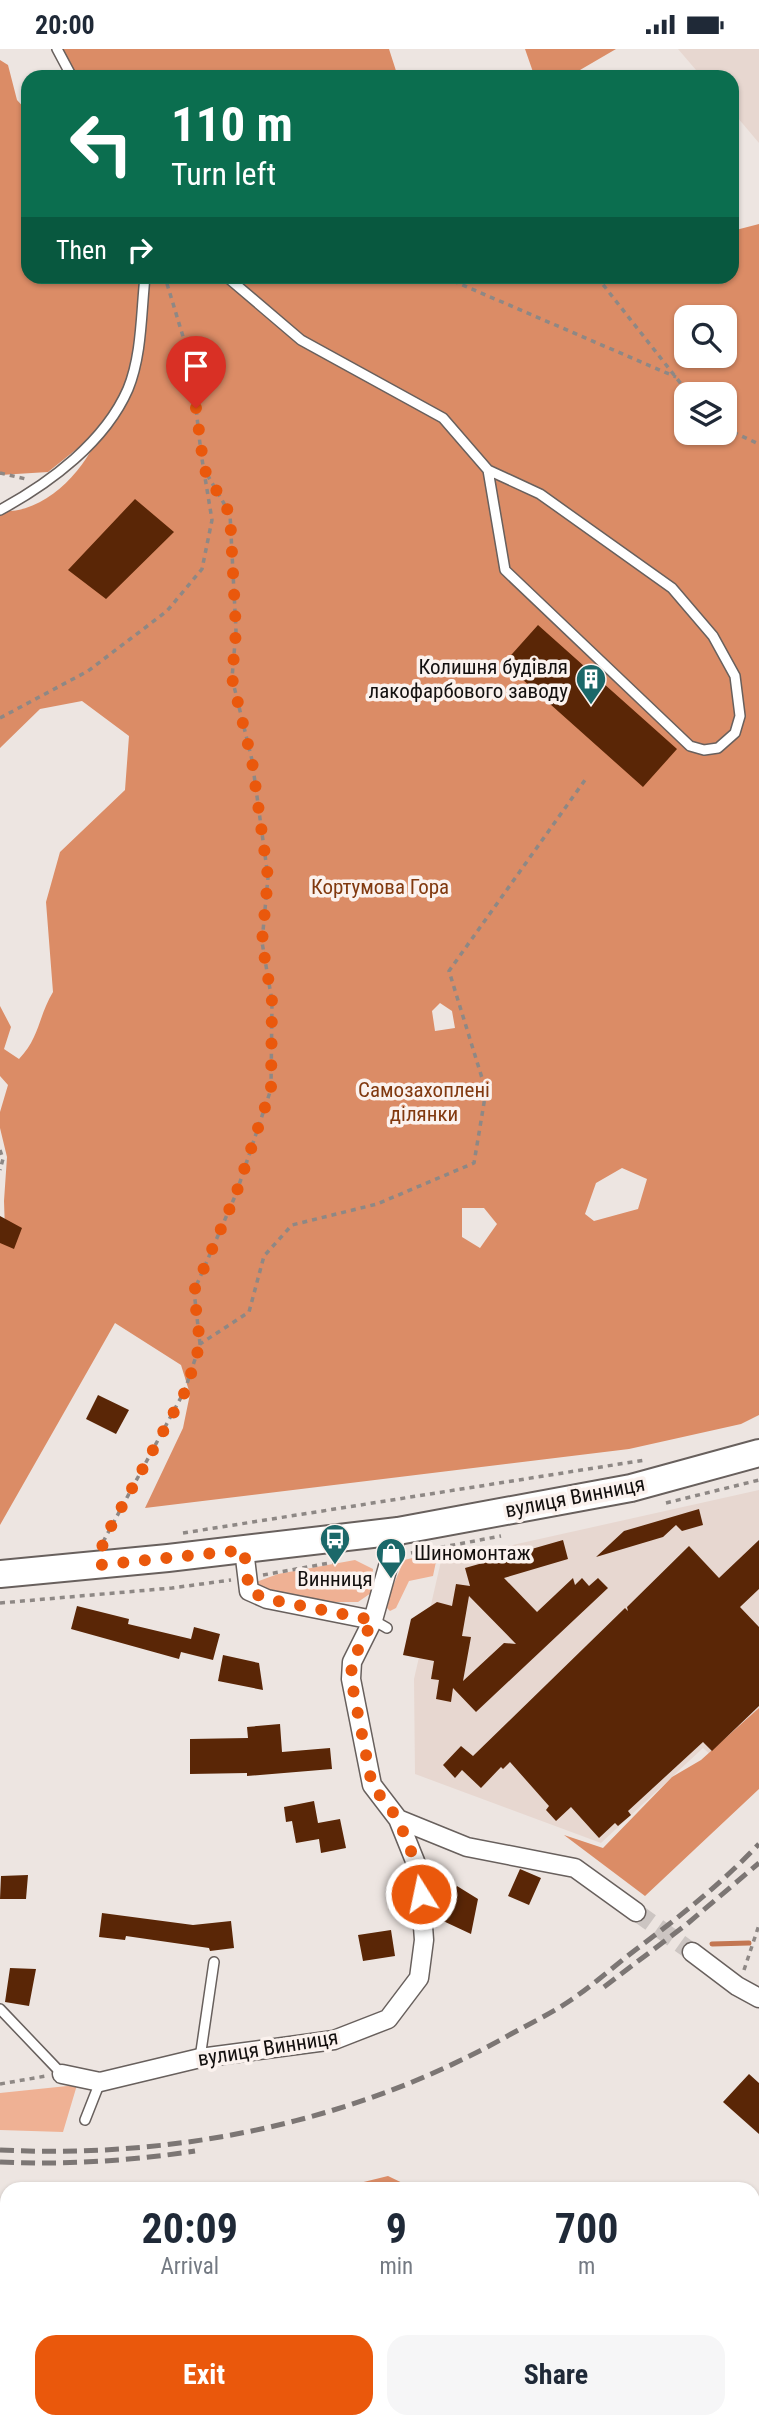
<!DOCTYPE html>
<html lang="en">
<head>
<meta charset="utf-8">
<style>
  body { margin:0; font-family:"Roboto Condensed",sans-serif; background:#f6f6f7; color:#1f2937; height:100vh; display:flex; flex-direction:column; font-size:26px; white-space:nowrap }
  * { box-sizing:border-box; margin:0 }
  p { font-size:23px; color:#747a83 }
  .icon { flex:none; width:38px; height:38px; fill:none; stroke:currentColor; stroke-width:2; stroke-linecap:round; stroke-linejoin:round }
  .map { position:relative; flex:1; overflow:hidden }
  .side { position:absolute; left:0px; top:2133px; width:760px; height:247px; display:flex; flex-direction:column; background:#fff; border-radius:21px 21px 0 0; box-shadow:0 2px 5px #0004 }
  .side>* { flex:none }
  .guide { position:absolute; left:21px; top:21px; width:718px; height:214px; border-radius:21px; box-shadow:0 2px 5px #0004; background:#0b6e4f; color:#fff; overflow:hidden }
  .fabs { position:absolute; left:674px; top:256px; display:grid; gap:14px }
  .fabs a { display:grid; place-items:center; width:63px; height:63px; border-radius:14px; background:#fff; box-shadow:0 2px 5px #0004; font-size:35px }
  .pin { position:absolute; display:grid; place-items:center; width:60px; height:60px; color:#fff; margin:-72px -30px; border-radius:50% 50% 50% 0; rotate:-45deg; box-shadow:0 0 7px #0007 }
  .pin .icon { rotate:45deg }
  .me { position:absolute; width:77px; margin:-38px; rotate:350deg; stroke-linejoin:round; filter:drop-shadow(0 0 5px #0008) }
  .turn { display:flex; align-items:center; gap:24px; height:147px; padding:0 35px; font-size:32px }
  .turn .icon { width:91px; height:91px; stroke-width:2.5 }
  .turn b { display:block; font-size:49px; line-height:60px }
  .then { display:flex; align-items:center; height:66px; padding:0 35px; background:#0003; gap:14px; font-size:26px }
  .eta { display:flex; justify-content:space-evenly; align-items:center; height:119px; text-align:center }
  .eta b { font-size:42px; font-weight:700; line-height:49px }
  .button { display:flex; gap:14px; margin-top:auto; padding:14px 35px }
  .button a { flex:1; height:80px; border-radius:21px; background:#ea580c; color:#fff; font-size:28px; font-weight:700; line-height:80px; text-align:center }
  .button a+a { background:#f6f6f7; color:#1f2937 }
  .status { display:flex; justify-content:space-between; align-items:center; height:49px; padding:0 35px; background:#fff; direction:ltr }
  .status svg { height:19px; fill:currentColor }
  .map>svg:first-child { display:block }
</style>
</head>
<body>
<div class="status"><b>20:00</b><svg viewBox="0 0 49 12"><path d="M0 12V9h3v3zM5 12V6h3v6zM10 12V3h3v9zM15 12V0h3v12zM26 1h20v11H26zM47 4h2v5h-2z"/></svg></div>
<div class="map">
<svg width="759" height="2379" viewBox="0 0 759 2379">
  <rect width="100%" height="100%" fill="#ede5e1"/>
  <path fill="#e7d7d0" d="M678,0H759V94L732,62V28H702Z
    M759,1441V1646L753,1652L759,1659L712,1707L703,1699L601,1794L415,1725L414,1630L441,1512Z"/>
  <path fill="#efb194" d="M438,1503L433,1527L409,1532L396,1559L390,1562L387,1559L390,1544L404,1511Z
    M355,1511L373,1520L371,1544L358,1553H317L261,1543L256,1533L278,1525Z
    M77,2036L63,2083L0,2081V2044Z"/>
  <path fill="#db8c66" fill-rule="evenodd" d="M54,0H389L398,28H70Z
    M525,0H616L568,28H525L533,23Z
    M0,11L8,16L17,51L28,63V228H732V182L759,175V1366L741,1375L629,1400L145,1459L183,1379L190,1345L181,1316L115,1274L0,1476V1189L5,1182L4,1152L7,1108L0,1079V1063L8,1036L0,1027V957L11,978L4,1000L19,1010C40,988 38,968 53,943L46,853L60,803L125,741L129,687L82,652L40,660L0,699V462C47,466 91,416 103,374L83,395L48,423L0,426ZM686,268H724V306H686ZM686,345H724V383H686ZM440,954L452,962L455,979L435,982L432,962ZM622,1119L647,1130L638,1160L594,1172L585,1165L596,1134ZM462,1159H484L497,1175L480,1199L462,1188Z
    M759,1659V1740L645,1847L564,1786L603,1799L672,1728L701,1711Z
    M388,2127L415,2140H335Z
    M7,2205V2373H10L6,2379H0V2218Z
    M753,2303L759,2306V2379H55L52,2373H752Z"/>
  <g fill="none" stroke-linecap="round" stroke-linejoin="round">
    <path stroke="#c37651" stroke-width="5" d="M712,1895L749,1894"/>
  </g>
  <path fill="#5a2606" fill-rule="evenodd" d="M135,450L174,483L106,550L68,521Z
    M538,576L677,700L643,738L504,614Z
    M0,1167L22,1179L14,1200L0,1194Z
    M98,1346L129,1361L116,1385L86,1370Z
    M699,1460L703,1476L682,1482L676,1476L663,1488L596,1508L624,1482Z
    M563,1491L568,1510L504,1529L537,1563L573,1529L575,1536L582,1529L589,1537L598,1529L608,1539L476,1663L453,1639L451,1653L436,1650L439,1631L431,1630L434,1612L403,1606L411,1570L437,1553L452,1557L456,1535L470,1537L465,1519ZM469,1547L516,1595L504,1594L463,1632L471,1588L462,1587Z
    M759,1491V1540L740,1558L759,1578V1657L712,1702L703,1693L628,1762L631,1766L618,1777L615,1774L599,1789L571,1758L556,1772L546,1761L549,1757L510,1713L503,1720L501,1718L481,1739L462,1721L455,1729L443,1716L461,1697L473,1707L625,1559L628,1562L627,1558L689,1497L719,1529Z
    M77,1557L129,1570L128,1575L191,1590L194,1578L220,1585L213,1611L181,1603L179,1610L71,1580Z
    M223,1606L259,1614L263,1641L218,1632Z
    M280,1675L282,1703L330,1699L332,1720L247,1727V1724L190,1725V1690L248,1689L247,1678Z
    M314,1752L318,1774L340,1770L346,1799L321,1804L319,1790L296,1794L292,1772L286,1773L284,1758Z
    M520,1820L541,1829L529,1856L508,1847Z
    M28,1826L26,1850H0L1,1827Z
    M457,1837L478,1850L471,1885L441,1871Z
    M102,1864L193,1876L231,1872L234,1899L210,1902L209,1899L126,1887L125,1891L99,1888Z
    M391,1881L395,1907L363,1912L358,1886Z
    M10,1919L36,1920L29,1957L5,1953Z
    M749,2025L759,2034V2085L723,2053Z"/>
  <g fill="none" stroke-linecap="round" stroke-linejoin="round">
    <path stroke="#ccc5c2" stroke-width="18" stroke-dasharray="18 9" stroke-linecap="butt" d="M636,1863L692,1903"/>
    <g stroke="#68605d" stroke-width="12">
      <path id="service" d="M57,0L72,28
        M227,228L301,291L443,369L488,421L540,445L672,539L713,587L735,627L740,667L735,684L718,699L704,701L690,697L505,521L488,421
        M0,461C50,434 105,393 128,340C142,306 141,264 145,228
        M373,1571L387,1579
        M0,1960L62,2025
        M200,2009L214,1913
        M85,2071L100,2033"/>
    </g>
    <g stroke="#68605d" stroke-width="21">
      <path id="minor" d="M244,1501L249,1542L267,1550L373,1571
        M398,1770L467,1798L575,1819L636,1863
        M692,1903L737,1937L759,1949
        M62,2025L100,2033L200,2009L334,1991L388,1970L419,1929L424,1891L419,1822L398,1770L372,1736L351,1630L352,1613L373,1571L398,1482"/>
    </g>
    <g stroke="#68605d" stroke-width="30">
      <path id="secondary" d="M0,1525L168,1509L398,1482L631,1439L759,1404"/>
    </g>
    <path stroke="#8e8885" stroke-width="3.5" stroke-dasharray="5 5" stroke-linecap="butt" d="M444,228L676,328
      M597,228L689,345
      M724,379L759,395
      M0,424L26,430
      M0,669L88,622L167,562L202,520L212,471L201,404L191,314L165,228
      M0,1101L3,1110L0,1121
      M200,1295L194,1242L236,1145L271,1040L272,952L262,893L268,828L252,711L232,629L236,582L230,465L204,420
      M666,1454L759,1431
      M183,1484L645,1411
      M103,1493L185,1341L200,1295L249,1263L264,1207L292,1176L377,1155L474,1114L486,1042L449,922L585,731
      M411,1504L501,1487
      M263,1526L335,1513
      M0,1554L172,1539L231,1531
      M744,1921L759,1876
      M0,2035L46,2027
      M0,2155L7,2156
      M0,2188L7,2175
      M159,2373L162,2379
      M367,2373L374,2379
      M615,2373L628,2379"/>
    <use href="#service" stroke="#fff" stroke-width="9"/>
    <use href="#minor" stroke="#fff" stroke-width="18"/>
    <use href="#secondary" stroke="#fff" stroke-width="26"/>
    <path stroke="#7c7674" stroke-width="5" stroke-dasharray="14 7" stroke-linecap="butt" d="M604,1938L687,1875L759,1814
      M0,2101C177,2110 356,2073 511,1985C531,1974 552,1964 571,1951C593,1936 613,1918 634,1902C678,1869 721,1835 759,1795
      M0,2113C66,2116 130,2112 195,2102"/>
  </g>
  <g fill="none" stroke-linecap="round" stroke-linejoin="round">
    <path stroke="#ea580c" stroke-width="12" stroke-dasharray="0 21.6" d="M196,359L204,420L230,465L236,582L232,629L252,712L268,828L262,893L272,952L271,1040L236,1145L194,1242L200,1295L186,1341L103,1492L100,1516L244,1501L249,1542L267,1550L373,1571L352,1613L351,1630L372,1736L398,1770L419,1822L421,1845"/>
  </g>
  <defs>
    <g id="building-pin" transform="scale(1.575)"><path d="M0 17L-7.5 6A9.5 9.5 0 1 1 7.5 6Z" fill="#1b6869" stroke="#fbf2ee"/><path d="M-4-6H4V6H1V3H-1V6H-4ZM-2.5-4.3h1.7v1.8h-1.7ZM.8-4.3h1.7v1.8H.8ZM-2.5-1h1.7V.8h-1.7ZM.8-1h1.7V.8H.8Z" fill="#fff"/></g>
    <g id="bus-pin" transform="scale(1.575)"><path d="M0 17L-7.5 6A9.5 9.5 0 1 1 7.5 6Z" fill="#1b6869" stroke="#fbf2ee"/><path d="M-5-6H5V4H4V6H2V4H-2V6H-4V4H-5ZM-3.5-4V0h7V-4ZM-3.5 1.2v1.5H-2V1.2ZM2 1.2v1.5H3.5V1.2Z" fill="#fff"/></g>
    <g id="shop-pin" transform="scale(1.575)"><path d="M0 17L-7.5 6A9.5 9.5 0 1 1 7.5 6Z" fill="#1b6869" stroke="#fbf2ee"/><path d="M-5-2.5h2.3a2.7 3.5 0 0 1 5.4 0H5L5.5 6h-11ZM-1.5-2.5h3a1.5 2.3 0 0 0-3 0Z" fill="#fff"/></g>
  </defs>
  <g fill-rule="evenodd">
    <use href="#building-pin" x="591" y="630"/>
    <use href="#bus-pin" x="335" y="1490"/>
    <use href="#shop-pin" x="391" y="1504"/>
  </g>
  <g text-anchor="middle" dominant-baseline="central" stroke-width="7" stroke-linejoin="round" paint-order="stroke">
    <g font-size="21" fill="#13100f" stroke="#fbf2ee" text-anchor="end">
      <text x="568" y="618">Колишня будівля<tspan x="568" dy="24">лакофарбового заводу</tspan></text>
      <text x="414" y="1504" text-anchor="start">Шиномонтаж</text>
      <text x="335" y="1530" text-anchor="middle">Винниця</text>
    </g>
    <g font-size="21" fill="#81390f" stroke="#fbf2ee">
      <text x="380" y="838">Кортумова Гора</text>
      <text x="424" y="1041">Самозахоплені<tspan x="424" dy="24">ділянки</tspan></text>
    </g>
    <g font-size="21" fill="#13100f" stroke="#fbf2ee">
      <text transform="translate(575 1448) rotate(-11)">вулиця Винниця</text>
      <text transform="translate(268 1999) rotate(-9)">вулиця Винниця</text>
    </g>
  </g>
</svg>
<div class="fabs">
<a><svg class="icon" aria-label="search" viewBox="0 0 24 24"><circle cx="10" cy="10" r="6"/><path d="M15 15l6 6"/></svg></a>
<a><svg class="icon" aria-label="layers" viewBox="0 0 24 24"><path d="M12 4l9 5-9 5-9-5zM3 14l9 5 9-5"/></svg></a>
</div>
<div class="pin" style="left:196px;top:359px;background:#d93025"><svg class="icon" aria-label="arrive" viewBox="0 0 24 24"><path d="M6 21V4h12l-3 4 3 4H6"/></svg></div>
<svg class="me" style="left:421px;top:1845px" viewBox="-20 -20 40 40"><circle r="17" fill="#ea580c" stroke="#fff" stroke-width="3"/><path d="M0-11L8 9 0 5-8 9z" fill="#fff"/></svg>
<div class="guide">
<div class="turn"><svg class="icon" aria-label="left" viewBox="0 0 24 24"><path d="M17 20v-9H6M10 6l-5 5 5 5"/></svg><div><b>110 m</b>Turn left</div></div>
<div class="then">Then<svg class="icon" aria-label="right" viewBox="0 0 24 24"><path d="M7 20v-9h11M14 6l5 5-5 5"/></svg></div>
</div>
<section class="side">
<div class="eta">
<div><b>20:09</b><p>Arrival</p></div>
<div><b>9</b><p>min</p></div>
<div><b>700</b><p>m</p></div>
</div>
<div class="button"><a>Exit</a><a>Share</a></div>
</section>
</div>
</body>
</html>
